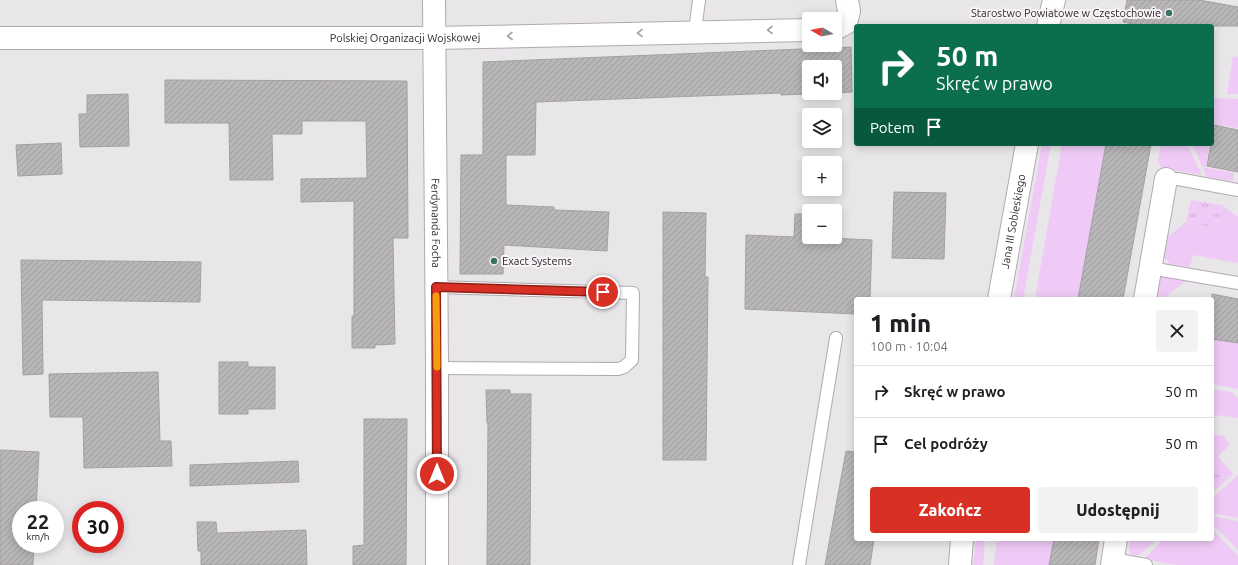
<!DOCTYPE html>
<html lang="pl">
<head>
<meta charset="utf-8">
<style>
  body { margin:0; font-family:Ubuntu,sans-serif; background:#f2f2f2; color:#202124; height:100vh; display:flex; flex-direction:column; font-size:15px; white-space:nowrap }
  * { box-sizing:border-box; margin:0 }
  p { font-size:13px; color:#757577 }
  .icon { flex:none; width:22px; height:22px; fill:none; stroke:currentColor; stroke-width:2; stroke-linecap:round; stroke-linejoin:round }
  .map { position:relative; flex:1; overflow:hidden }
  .panel { position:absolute; left:854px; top:297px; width:360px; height:244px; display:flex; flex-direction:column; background:#fff; border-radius:4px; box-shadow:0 2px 10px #0003 }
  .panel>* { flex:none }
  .top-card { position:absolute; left:854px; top:24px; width:360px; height:122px; border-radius:4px; box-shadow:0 2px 10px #0003; background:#0b6e4f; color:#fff; overflow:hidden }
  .needle { width:26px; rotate:279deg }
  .fabs { position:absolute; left:802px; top:12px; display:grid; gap:8px }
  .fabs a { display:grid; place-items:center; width:40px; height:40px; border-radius:4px; background:#fff; box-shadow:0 2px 10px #0003; font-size:20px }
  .speed { position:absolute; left:12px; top:501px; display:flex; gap:8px; font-size:20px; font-weight:700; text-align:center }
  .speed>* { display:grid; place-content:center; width:52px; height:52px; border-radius:50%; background:#fff; box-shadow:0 2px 10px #0003; line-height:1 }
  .speed small { font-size:10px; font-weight:400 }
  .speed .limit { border:6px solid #d22; background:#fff; color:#111 }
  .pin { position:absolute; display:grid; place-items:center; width:34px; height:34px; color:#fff; margin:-17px; border:2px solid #fff; border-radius:50%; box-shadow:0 1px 4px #0007 }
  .me { position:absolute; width:44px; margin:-22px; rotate:0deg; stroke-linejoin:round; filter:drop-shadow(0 0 3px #0008) }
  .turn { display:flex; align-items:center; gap:14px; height:84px; padding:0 16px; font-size:18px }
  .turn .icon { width:52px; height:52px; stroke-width:2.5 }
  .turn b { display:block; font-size:28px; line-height:34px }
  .then { display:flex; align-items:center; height:38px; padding:0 16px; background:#0003; gap:8px; font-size:15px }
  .round { display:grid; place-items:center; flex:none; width:42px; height:42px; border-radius:4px; background:#f2f2f2 }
  .summary { display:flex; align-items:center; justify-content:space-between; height:68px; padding:0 16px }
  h1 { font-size:24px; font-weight:800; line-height:30px }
  .action { display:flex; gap:8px; margin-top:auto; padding:8px 16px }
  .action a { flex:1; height:46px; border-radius:4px; background:#d93025; color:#fff; font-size:16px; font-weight:800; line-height:46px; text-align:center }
  .action a+a { background:#f2f2f2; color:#202124 }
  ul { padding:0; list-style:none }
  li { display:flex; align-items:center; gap:12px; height:52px; padding:0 16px; border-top:1px solid #e0e0e0 }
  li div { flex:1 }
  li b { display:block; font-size:15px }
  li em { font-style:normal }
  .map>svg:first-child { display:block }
</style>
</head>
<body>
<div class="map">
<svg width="1238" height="565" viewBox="0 0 1238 565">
  <defs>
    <pattern id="park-tufts" width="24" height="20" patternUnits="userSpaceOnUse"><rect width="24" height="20" fill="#efcaf6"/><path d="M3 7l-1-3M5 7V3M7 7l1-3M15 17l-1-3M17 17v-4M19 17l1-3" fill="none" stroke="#cdaed3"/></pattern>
    <pattern id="building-hatch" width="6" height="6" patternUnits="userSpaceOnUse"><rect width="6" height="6" fill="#b9b6ba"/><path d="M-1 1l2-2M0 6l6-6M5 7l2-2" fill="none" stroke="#9f9ca0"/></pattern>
  </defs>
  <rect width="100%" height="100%" fill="#e9e6ea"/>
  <path fill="#efcaf6" d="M1233,56L1238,57V94H1227Z
    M1212,98L1238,99V128L1213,124L1212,125Z
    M1042,144H1051L1023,299H1014Z
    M1062,144H1106L1078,299H1035Z
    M1161,144H1187L1202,175L1162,168L1158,162Z
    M1192,144H1209L1206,168L1234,173L1233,181L1207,177Z
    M1222,205L1238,217V263L1193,255L1190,267L1170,264L1163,256L1165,239L1186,222L1217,228Z
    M1166,275L1188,279L1163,299H1152L1159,277Z
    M1212,339L1238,343V389L1212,384Z
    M1212,389L1232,392L1238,399V418L1215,415L1212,430Z
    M1212,434L1224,436L1230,445L1218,456L1233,474L1230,477L1212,473Z
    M1238,475V518L1212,513V498Z
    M1212,516L1238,521V550L1212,524Z
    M1212,529L1238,556V565H1177L1144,559L1164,539H1212Z
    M976,539H985L983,565H973Z
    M997,539H1054L1049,565H994Z
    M1130,539H1158L1135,558C1128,552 1129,548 1130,539Z"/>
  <path fill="url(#park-tufts)" d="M1191,200L1222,205L1217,228L1186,222Z
    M1212,473L1230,477L1212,493Z"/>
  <path fill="url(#building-hatch)" stroke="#a3a0a3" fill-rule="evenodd" d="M1127,0H1199L1238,7V26H1143L1123,22Z
    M851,47L852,92L781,95V93L536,102L535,155H506V205L554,207V210L609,212L607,251L504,245L503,274H460L461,155H483V62ZM809,67H835V93H809Z
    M165,80L407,81L408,238H393L395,344L375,345V348H352V316H354V201L301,202V179L367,178L366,121H302V134H272L273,180H230L229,123H165Z
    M128,94L129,146L80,147L79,114H87V95Z
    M1214,125L1238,130V172L1207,166Z
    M61,143L62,174L18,176L16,145Z
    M1106,144H1151L1123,299H1078Z
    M894,192L946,193L944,259L892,258Z
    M663,212L706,213L705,277H708L706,460H663Z
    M795,214H809V237L872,240L870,299H856V314L745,309L746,235L794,237Z
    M21,260L201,262L200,302L42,300L43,374L23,375Z
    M1212,294L1238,299V343L1212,339Z
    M219,362H248V367H275V409H248V414H219Z
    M158,372L160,441H171L172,466L84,468L83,417H50L49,374Z
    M486,390H510V394H531L530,565H487L488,423H487Z
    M364,419H407L406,565H353V546L364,545Z
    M0,450L39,452L36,510H21V544H34L33,565H0Z
    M846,451L856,452V539H874L870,565H825Z
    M298,461L299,482L190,486V465Z
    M197,522H216L217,533L306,530L307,565H201V551H198Z
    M1054,539H1099L1095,565H1049Z"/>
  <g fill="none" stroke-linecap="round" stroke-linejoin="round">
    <g stroke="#afabaf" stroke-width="14">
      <path id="lane" d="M695,32L699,0
        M1166,179H1178L1238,190
        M1150,268L1238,283
        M436,287L633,293L632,360L624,367L618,369L437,368
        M1113,559L1146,565
        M799,565L836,338"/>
    </g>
    <g stroke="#afabaf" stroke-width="24">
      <g id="street">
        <path id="s1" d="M434,0L437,361V565"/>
        <path d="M835,29L846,23L849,11L847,0"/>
        <path id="s2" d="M0,38H434L809,30"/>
        <path d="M1145,299L1166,179"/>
        <path d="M1112,565L1116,539"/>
      </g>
    </g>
    <g stroke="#afabaf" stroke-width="24">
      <g id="secondary">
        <path d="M1048,26L1054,0"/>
        <path id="s3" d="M999,299L1027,144"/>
        <path d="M960,565L962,539"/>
      </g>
    </g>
    <use href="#lane" stroke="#fff" stroke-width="12"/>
    <use href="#street" stroke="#fff" stroke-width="22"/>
    <use href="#secondary" stroke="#fff" stroke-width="22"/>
  </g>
  <defs><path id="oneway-chevron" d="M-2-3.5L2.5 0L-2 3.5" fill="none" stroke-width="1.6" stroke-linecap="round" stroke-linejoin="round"/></defs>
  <g stroke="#9f9e9f">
    <use href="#oneway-chevron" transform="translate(770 30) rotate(179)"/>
    <use href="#oneway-chevron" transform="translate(640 33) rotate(179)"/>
    <use href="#oneway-chevron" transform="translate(510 36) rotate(179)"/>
  </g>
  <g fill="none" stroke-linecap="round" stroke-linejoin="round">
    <g stroke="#8d1f18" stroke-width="10">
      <path id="route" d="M437,474L436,287L603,292"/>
    </g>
    <use href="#route" stroke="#d93025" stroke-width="7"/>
    <path stroke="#f59e0b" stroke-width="7" d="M436,296L437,367"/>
  </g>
  <g fill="#357461" stroke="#f7f3f7" stroke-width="1.5">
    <circle cx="1169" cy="13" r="4"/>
    <circle cx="494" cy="261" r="4"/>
  </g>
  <g text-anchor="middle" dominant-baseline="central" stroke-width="4" stroke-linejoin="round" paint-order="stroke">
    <g font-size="11" fill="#292829" stroke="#f7f3f7" text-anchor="end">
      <text x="1161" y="13">Starostwo Powiatowe w Częstochowie</text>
      <text x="502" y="261" text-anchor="start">Exact Systems</text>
    </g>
    <g font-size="11" fill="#292829" stroke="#f7f3f7">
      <text stroke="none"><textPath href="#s2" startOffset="405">Polskiej Organizacji Wojskowej</textPath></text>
      <text stroke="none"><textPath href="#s3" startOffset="79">Jana III Sobieskiego</textPath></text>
      <text stroke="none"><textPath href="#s1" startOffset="223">Ferdynanda Focha</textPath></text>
    </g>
  </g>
</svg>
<div class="fabs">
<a><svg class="needle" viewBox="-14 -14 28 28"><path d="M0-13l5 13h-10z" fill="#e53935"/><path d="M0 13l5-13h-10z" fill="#757577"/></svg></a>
<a><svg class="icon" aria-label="sound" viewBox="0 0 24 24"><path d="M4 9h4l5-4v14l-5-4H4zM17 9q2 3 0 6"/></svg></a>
<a><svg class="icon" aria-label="layers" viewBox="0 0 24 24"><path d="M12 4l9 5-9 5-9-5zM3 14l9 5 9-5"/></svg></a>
<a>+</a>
<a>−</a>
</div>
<div class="speed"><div>22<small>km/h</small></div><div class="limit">30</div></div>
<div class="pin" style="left:603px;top:292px;background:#d93025"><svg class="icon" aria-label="arrive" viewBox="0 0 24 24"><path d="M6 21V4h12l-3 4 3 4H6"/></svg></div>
<svg class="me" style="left:437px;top:474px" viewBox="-20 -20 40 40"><circle r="17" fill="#d93025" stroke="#fff" stroke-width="3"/><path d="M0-11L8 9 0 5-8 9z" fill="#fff"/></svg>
<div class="top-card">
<div class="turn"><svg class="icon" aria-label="right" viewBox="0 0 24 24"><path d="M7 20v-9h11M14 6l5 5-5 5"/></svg><div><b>50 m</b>Skręć w prawo</div></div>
<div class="then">Potem<svg class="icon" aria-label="arrive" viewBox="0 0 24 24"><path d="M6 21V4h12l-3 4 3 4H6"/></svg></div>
</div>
<section class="panel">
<div class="summary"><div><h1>1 min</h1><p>100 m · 10:04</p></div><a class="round"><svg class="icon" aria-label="close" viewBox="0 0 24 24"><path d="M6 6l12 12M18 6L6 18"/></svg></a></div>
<ul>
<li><svg class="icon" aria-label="right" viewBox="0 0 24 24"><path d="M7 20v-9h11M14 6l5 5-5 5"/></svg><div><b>Skręć w prawo</b></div><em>50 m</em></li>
<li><svg class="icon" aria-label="arrive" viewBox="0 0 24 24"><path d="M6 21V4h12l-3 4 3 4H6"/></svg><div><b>Cel podróży</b></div><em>50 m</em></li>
</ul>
<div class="action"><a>Zakończ</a><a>Udostępnij</a></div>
</section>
</div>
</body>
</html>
